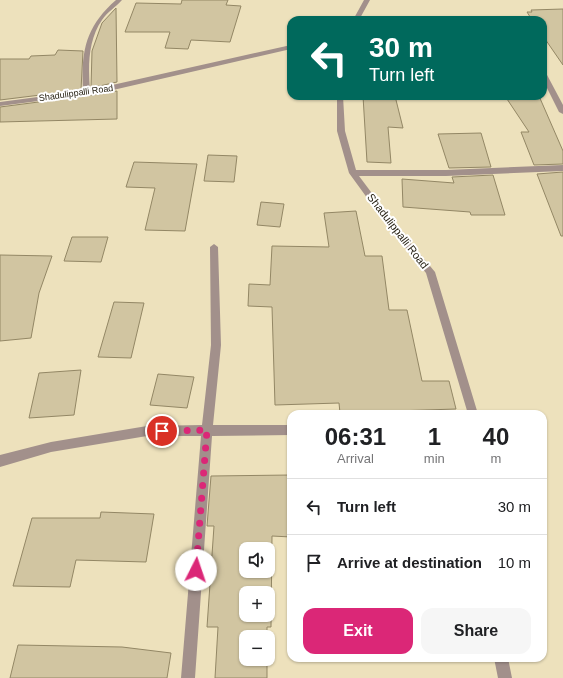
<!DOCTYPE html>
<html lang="en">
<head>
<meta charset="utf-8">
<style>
  body { margin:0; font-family:Helvetica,sans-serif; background:#f6f6f6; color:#202124; height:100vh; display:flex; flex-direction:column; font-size:15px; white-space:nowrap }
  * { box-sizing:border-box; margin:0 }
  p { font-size:13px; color:#757577 }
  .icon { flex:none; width:22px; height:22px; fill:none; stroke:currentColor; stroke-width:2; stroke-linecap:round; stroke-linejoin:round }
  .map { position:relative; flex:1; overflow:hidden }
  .panel { position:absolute; left:287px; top:410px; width:260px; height:252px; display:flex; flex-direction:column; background:#fff; border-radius:12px; box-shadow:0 1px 3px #0004 }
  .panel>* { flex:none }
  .guide { position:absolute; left:287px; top:16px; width:260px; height:84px; border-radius:12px; box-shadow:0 1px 3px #0004; background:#00695c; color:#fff; overflow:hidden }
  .fabs { position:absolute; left:239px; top:542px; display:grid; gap:8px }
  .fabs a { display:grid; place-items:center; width:36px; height:36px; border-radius:8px; background:#fff; box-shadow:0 1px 3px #0004; font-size:20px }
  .pin { position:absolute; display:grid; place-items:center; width:34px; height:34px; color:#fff; margin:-17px; border:2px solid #fff; border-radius:50%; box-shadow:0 1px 4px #0007 }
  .me { position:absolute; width:44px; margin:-22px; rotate:4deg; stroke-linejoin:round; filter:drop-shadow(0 0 3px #0008) }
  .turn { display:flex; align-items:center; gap:14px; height:84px; padding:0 16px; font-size:18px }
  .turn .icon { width:52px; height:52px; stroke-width:2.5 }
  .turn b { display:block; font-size:28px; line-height:34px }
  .eta { display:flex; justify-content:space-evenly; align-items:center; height:68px; text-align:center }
  .eta b { font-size:24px; font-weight:700; line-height:28px }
  .action { display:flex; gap:8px; margin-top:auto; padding:8px 16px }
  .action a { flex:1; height:46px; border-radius:12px; background:#db2777; color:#fff; font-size:16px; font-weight:700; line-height:46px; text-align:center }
  .action a+a { background:#f6f6f6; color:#202124 }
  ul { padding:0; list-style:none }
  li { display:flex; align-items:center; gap:12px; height:56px; padding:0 16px; border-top:1px solid #e0e0e0 }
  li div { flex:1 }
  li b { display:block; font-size:15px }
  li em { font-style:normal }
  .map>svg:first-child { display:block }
</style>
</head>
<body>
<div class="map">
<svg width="563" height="678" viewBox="0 0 563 678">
  <rect width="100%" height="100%" fill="#ede1bc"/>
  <path fill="#d1c5a1" stroke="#938765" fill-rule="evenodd" d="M182,0H228L226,5L241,6L230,42L191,40L188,49L165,48L170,32H125L136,3L181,4Z
    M116,8L117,82L91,88L92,51L102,23Z
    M563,9V65L543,36V20H532L527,12H532L531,10Z
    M58,50L83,51L81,90L0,100V59H29L31,56L55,55Z
    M117,91V119L0,122V107L100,94Z
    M363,96H395L403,128L388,127L391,163L367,162Z
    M505,96H539L563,151V164L534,165L521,132H529Z
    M481,133L491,167L449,168L438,134Z
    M208,155L237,156L234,182L204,181Z
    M134,162L197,164L185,231L145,230L155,188L126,187Z
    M563,172V236H561L537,174Z
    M493,175L505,215H471L470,212L403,207L402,179L454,183L452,177Z
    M261,202L284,204L280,227L257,225Z
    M356,211L365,256H382L389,310H407L422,381H449L456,409L395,411L396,414H373L340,413L339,403L275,405L272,307L248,306L249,284L270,285L272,246L329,247L324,213Z
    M72,237H108L101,262L64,261Z
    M0,255L52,256L39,293L31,338L0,341Z
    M114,302L144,303L131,358L98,357Z
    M81,370L74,415L29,418L39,373Z
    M158,374L194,377L187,408L150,405Z
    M291,475V537L272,536L271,627H267V637H246V659H267V678H215L218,627H207L214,526H207L211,476ZM246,549H268V571H246ZM246,593H268V615H246Z
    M101,512L154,514L146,562L76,560L70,587L13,586L32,518H100Z
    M18,645L122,647L171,653L167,678H10Z"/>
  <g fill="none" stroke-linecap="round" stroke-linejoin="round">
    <path fill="#a2908b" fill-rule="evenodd" d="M116,0H122C116,7 107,12 102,20C88,40 88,67 90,90L291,45V49L100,93L0,106V102L83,91C81,52 85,27 116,0Z
      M364,0H370L359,20H353Z
      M543,71L546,73L563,105V114L559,112L543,80Z
      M337,96H343L345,131L356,170H446L563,165V171L446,176H359L395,224L435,272L478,414H468L426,273L389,228L349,173L337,131Z
      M214,244L218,247L221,345L213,425H291V435L212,436L195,678H181L201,436H147L51,452L0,467V455L51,442L147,426L202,425L211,345L210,247Z
      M494,658H508L512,678H498Z"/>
  </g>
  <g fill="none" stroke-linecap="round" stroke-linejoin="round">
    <path stroke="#db2777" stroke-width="7" stroke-dasharray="0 12.6" d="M162,431L207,430L196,570"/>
  </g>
  <g text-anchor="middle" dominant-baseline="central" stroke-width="4" stroke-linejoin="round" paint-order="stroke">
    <g font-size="9" fill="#282315" stroke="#fff">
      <text transform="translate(76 93) rotate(-8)">Shadulippalli Road</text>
    </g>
    <g font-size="11" fill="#282315" stroke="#fff">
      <text transform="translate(398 231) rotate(52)">Shadulippalli Road</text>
    </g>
  </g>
</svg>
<div class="fabs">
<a><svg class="icon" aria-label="sound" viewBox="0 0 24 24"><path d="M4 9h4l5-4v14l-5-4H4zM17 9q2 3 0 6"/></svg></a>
<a>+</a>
<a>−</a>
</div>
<div class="pin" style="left:162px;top:431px;background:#d93025"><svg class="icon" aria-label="arrive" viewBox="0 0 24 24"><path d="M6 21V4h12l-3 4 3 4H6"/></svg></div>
<svg class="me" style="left:196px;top:570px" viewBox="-20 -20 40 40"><circle r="19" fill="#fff"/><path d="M0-13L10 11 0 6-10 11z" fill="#db2777"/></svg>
<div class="guide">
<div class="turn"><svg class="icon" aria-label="left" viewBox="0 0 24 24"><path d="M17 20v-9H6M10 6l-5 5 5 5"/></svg><div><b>30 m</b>Turn left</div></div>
</div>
<section class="panel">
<div class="eta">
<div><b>06:31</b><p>Arrival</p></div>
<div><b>1</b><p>min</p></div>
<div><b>40</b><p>m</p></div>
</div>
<ul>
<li><svg class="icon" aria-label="left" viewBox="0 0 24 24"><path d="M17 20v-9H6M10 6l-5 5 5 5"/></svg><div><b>Turn left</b></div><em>30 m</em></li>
<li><svg class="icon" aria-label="arrive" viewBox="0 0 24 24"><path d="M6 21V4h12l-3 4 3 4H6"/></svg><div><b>Arrive at destination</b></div><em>10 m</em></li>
</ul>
<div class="action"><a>Exit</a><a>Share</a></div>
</section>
</div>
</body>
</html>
